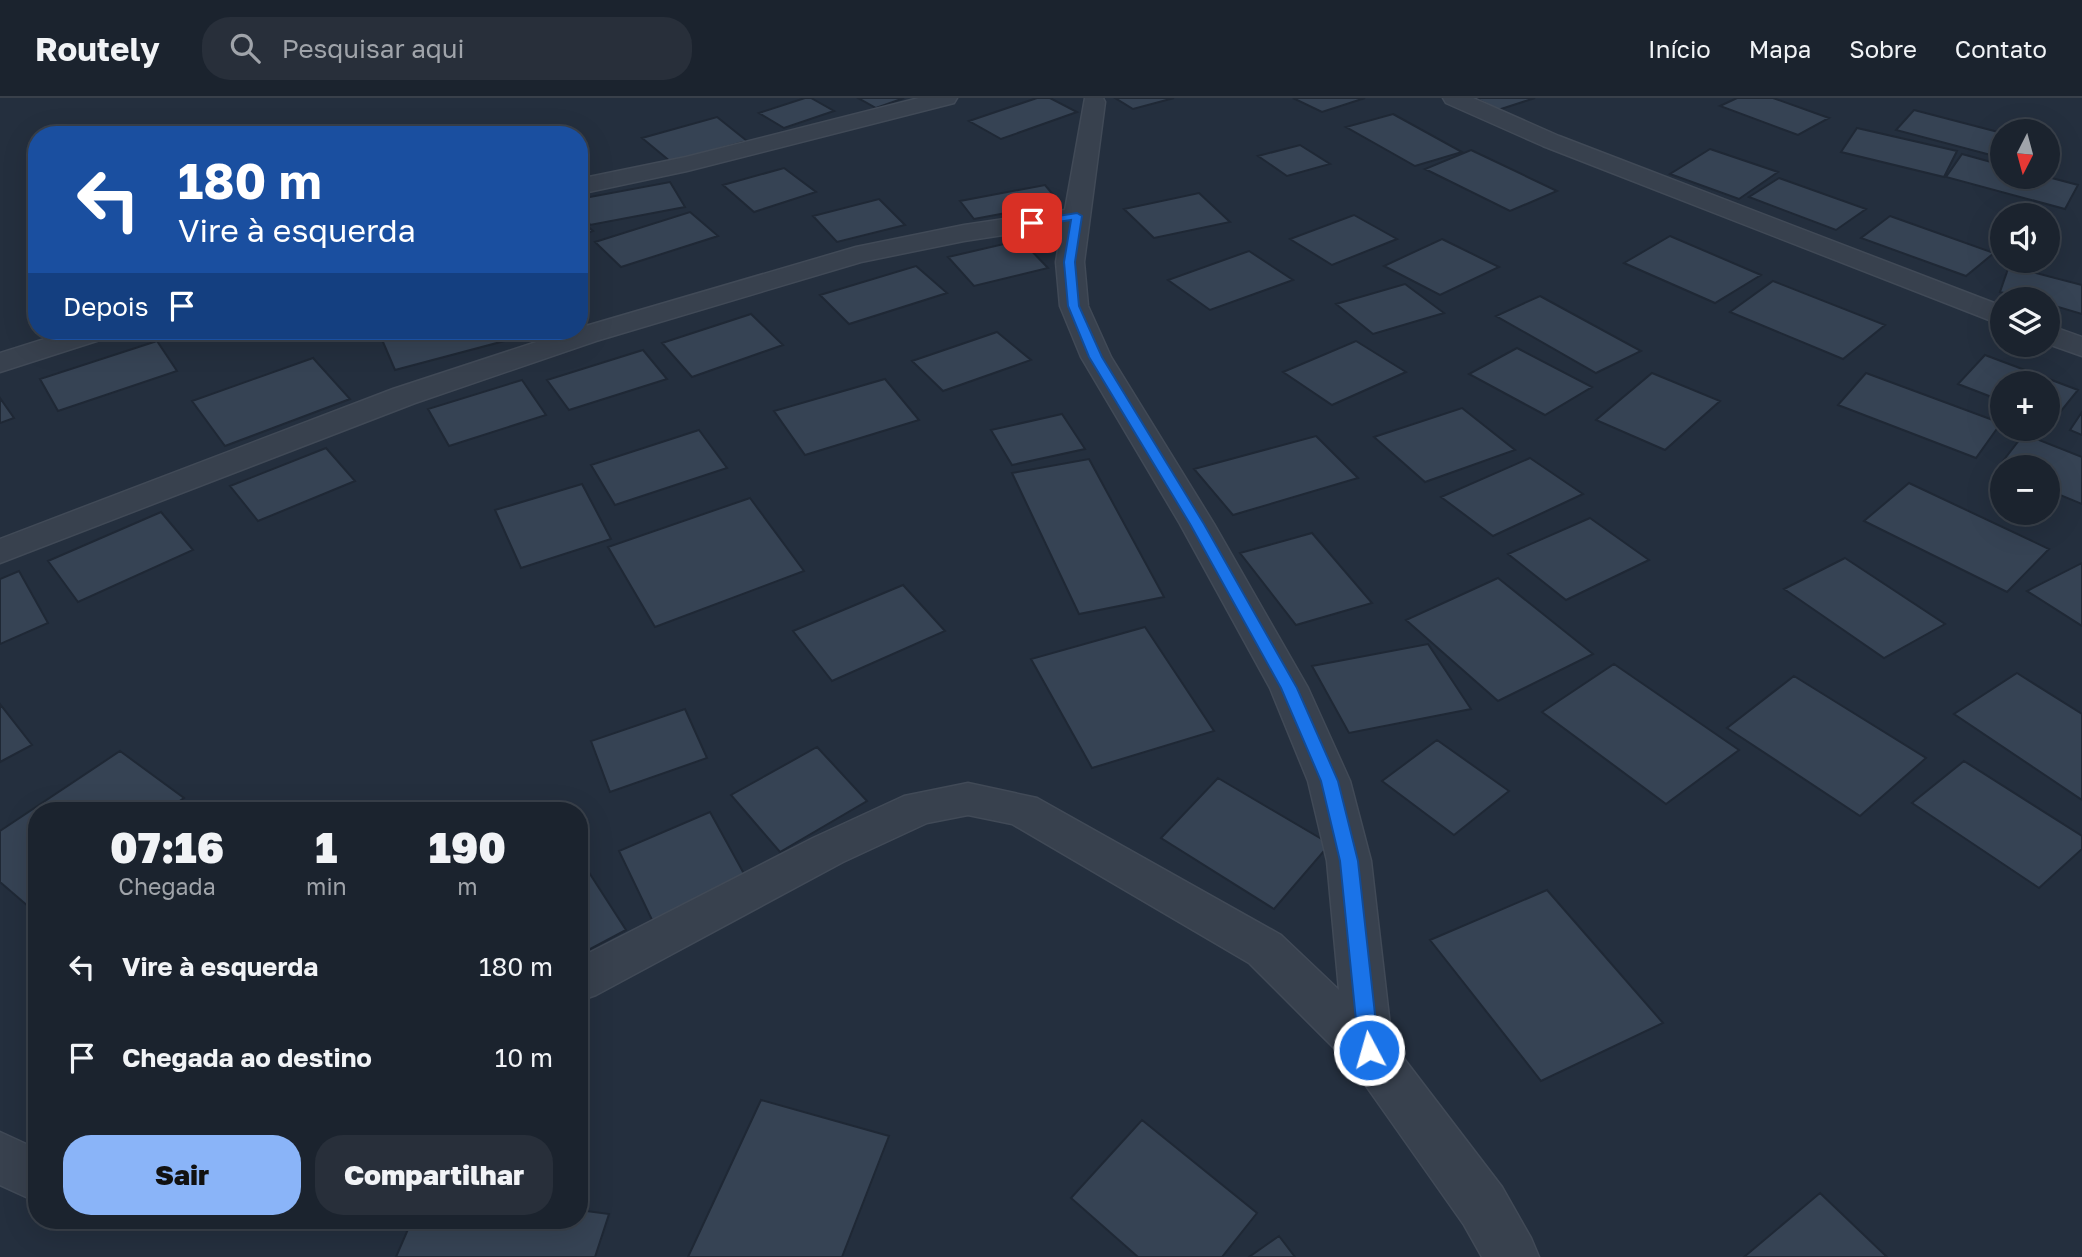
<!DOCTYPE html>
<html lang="pt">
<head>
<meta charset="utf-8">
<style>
  body { margin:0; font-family:"Golos Text",sans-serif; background:#282f3a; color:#f1f3f6; height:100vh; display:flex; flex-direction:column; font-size:26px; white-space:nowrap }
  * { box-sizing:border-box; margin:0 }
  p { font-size:23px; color:#a0a4aa }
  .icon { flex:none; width:38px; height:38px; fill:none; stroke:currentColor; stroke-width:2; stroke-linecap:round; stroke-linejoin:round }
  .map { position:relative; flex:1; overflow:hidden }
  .panel { position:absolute; left:28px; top:704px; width:560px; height:427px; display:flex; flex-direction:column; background:#1b232e; border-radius:28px; box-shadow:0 7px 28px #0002,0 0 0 2px #39404a }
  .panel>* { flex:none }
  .top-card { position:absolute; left:28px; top:28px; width:560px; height:214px; border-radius:28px; box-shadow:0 7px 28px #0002,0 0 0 2px #39404a; background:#1a4fa0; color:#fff; overflow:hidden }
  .needle { width:46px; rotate:186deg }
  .controls { position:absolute; left:1990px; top:21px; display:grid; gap:14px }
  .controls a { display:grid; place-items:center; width:70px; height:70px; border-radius:50%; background:#1b232e; box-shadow:0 7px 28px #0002,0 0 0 2px #39404a; font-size:35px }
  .pin { position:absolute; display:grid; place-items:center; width:60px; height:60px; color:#fff; margin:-30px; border-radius:14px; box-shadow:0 4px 10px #0006 }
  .me { position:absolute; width:77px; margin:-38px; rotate:354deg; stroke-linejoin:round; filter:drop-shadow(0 0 5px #0008) }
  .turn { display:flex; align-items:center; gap:24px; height:147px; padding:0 35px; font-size:32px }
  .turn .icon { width:91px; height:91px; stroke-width:2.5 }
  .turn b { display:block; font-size:49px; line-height:60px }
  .then { display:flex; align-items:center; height:66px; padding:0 35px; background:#0003; gap:14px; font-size:26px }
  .eta { display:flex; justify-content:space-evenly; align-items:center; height:119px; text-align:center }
  .eta b { font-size:42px; font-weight:800; line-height:49px }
  .cta { display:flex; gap:14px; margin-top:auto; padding:14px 35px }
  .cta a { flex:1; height:80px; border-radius:28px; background:#8ab4f8; color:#111; font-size:28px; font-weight:800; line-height:80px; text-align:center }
  .cta a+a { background:#282f3a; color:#f1f3f6 }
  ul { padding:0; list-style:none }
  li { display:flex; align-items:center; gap:21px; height:91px; padding:0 35px }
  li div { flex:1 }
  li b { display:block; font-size:26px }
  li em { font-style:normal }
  header { display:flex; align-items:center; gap:42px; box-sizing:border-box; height:98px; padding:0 35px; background:#1b232e; border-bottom:2px solid #39404a }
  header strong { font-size:33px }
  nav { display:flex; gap:38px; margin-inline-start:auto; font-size:24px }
  .search { width:490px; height:63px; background:#282f3a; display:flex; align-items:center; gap:18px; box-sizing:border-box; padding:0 24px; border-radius:28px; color:#a0a4aa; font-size:26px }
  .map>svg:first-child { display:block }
</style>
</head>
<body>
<header>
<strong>Routely</strong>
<div class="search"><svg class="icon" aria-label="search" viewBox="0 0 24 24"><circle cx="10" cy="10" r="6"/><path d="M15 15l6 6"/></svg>Pesquisar aqui</div>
<nav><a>Início</a><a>Mapa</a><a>Sobre</a><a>Contato</a></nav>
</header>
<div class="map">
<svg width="2082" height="1159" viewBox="0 0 2082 1159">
  <rect width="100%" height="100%" fill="#242f3e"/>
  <path fill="#364354" stroke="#1f2835" stroke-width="2" d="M805,0H811L834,13L784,30L759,15Z
    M858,0H904L876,10Z
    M1037,0H1050L1077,14L1001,41L969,23Z
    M1115,0H1174L1133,11Z
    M1293,0H1365L1322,14Z
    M1475,0H1535L1498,12Z
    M1737,0H1773L1829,20L1798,37L1720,8Z
    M1914,12L2002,35V60L1896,32Z
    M1393,16L1462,54L1415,68L1346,29Z
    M717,19L747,43L671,64L642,40Z
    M1857,30L1957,53L1944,79L1841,54Z
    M1300,47L1330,66L1287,78L1258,58Z
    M1710,51L1778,74L1739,101L1670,76Z
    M1471,52L1557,93L1510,113L1425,71Z
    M1962,56L2002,67V79H2048L2078,87L2065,111L1946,79Z
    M784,70L816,94L754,114L723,87Z
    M1779,80L1866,111L1836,132L1749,99Z
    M670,84L685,109L590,127L579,105V101Z
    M1045,87L1060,105L974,121L960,103Z
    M1199,95L1230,124L1154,140L1124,111Z
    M879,101L905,127L837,144L813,118Z
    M690,114L718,138L621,169L595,144Z
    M1354,117L1397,141L1332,167L1290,141Z
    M1890,118L1994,155L1966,178L1861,140Z
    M579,121L593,133L579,138Z
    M1670,138L1761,177L1715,205L1624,165Z
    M1442,141L1499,169L1440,197L1384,168Z
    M1021,142L1048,170L974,188L948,159Z
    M1249,153L1293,182L1210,212L1168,182Z
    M916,168L947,195L849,226L820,197Z
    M2009,168L2082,187V216L2048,206V201H2028L2000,194Z
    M1773,183L1885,227L1843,261L1730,214Z
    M1405,186L1444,215L1373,236L1336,206Z
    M1540,198L1641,253L1596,275L1496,218Z
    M751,216L783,247L692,279L662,245Z
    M397,233H503L508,242L395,272L380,237Z
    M997,234L1031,262L943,293L912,263Z
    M157,243L177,273L58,313L40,281Z
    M1356,243L1406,274L1332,307L1283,274Z
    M1517,250L1592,289L1545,317L1469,276Z
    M643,252L667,281L569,312L547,282Z
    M1985,257L2078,292L2053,323L2048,320V285H2002V303L1958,286Z
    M313,260L350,301L225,348L192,303Z
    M1652,275L1720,303L1665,352L1596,322Z
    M1866,275L2001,325L1976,360L1838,307Z
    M885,281L919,322L805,357L774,313Z
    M522,282L546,317L449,348L428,311Z
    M0,300L14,320L0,325Z
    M1462,310L1515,352L1425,384L1374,339Z
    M2082,314V337L2070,332Z
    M1062,316L1085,351L1012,367L991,332Z
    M699,332L727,370L615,407L591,367Z
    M2024,336L2082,359V406L2048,392V369H2002V374L1996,372Z
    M1316,338L1358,380L1233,417L1194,371Z
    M326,350L355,383L258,423L230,388Z
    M1530,360L1583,396L1493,438L1441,399Z
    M1089,361L1164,499L1079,516L1012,375Z
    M1909,385L2049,451L2007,494L1864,423Z
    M582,386L611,441L521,470L495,412Z
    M750,400L804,473L655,529L608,449Z
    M161,414L193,452L78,504L48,463Z
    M1590,420L1649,462L1566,502L1508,456Z
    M1312,435L1372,505L1296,527L1240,455Z
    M1845,460L1945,526L1884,560L1784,491Z
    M2082,465V528L2027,493Z
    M19,473L48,525L0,546V481Z
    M1498,480L1593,556L1498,603L1406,522Z
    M903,487L945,533L832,583L793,533Z
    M1145,529L1214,633L1092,670L1031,561Z
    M1428,546L1471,611L1349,635L1312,568Z
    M1614,566L1739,652L1666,706L1542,614Z
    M2017,575L2082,616V702L1954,616Z
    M1794,578L1926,660L1860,718L1727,630Z
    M0,606L32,647L0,664Z
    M685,611L707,660L610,694L591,643Z
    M1437,642L1509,693L1454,737L1382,683Z
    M817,649L867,703L780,754L731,697Z
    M120,653L184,700L166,712H37V803L29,809L0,784V733Z
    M1964,663L2082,738V751L2039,790L1912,705Z
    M1218,680L1330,746L1274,811L1161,740Z
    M710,714L748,783L654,826L619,753Z
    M579,759L626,832L579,857Z
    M1547,792L1663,925L1541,983L1430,842Z
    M761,1002L889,1038L842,1159H688Z
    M1142,1022L1257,1115L1222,1159H1138L1071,1100Z
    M1820,1095L1887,1159H1744Z
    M579,1112L609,1116L595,1159H396L412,1122H579Z
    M1279,1138L1295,1159H1249Z"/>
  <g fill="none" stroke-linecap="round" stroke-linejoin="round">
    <g stroke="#414a57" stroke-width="3">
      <path id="minor" d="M919,0H957L954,5L687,73L579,96V81L686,59Z
        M1085,0H1103L1105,4L1084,164L1088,208L1111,259L1214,426L1308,590L1350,683L1371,763L1392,945L1502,1089L1531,1140L1539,1159H1482L1464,1127L1352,968L1249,865L1012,726L968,717L927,725L843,764L596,897L579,903V860L813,740L904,698L968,685L1037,700L1281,837L1339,892L1327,763L1308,683L1270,590L1180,426L1081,259L1060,208L1056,164L1062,128L964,143L861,164L596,243L415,305L0,465V441L393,291L570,233H579V230L856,149L964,127L1065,112Z
        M1443,0H1473L1559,38L2002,208V227L1543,48L1446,5Z
        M2048,227L2082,239V258L2048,246Z
        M70,233H113L109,239L0,274V255Z
        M0,1034L37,1051V1104L0,1087Z"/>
    </g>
    <use href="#minor" fill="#38414e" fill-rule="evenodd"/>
  </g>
  <path fill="#1a73e8" stroke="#114b97" stroke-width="2" d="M1077,115L1082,118L1075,164L1079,208L1102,259L1204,426L1297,590L1338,683L1358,763L1379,952L1376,959L1369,961L1362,959L1359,952L1340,763L1321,683L1281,590L1190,426L1089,259L1068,208L1064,164L1071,122L1032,128L1026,125L1032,122Z"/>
</svg>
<div class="controls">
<a><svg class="needle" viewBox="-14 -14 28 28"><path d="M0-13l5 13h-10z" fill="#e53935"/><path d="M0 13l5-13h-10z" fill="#a0a4aa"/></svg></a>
<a><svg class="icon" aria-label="sound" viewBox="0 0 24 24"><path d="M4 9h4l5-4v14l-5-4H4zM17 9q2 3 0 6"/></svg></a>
<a><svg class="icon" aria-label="layers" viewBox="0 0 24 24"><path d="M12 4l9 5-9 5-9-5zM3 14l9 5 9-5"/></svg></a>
<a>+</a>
<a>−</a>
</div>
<div class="pin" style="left:1032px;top:125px;background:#d93025"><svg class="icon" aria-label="arrive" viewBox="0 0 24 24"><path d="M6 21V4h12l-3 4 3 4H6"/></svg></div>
<svg class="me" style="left:1369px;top:952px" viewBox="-20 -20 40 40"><circle r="17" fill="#1a73e8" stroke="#fff" stroke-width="3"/><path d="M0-11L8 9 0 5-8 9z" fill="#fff"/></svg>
<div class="top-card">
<div class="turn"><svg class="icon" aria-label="left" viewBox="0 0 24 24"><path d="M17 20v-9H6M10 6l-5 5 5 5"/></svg><div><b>180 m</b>Vire à esquerda</div></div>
<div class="then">Depois<svg class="icon" aria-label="arrive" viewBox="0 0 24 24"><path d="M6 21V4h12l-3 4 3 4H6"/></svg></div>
</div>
<section class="panel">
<div class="eta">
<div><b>07:16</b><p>Chegada</p></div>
<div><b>1</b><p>min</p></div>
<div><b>190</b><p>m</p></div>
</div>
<ul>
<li><svg class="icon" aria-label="left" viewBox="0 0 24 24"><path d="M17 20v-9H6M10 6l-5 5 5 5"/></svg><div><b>Vire à esquerda</b></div><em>180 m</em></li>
<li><svg class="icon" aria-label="arrive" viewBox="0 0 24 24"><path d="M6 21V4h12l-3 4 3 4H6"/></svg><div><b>Chegada ao destino</b></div><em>10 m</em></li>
</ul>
<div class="cta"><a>Sair</a><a>Compartilhar</a></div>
</section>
</div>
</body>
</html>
